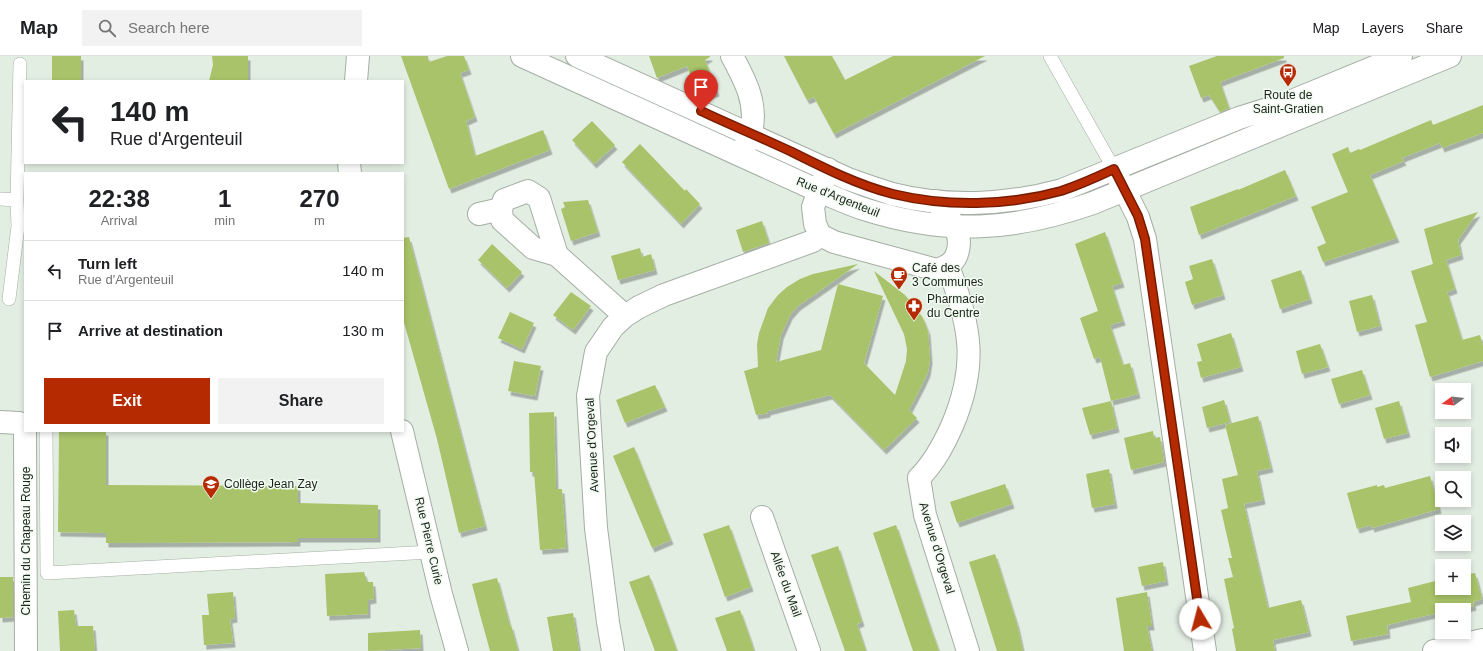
<!DOCTYPE html>
<html lang="en">
<head>
<meta charset="utf-8">
<style>
  body { margin:0; font-family:Arial,sans-serif; background:#f2f2f2; color:#202124; height:100vh; display:flex; flex-direction:column; font-size:15px; white-space:nowrap }
  * { box-sizing:border-box; margin:0 }
  p { font-size:13px; color:#757577 }
  .icon { flex:none; width:22px; height:22px; fill:none; stroke:currentColor; stroke-width:2; stroke-linecap:round; stroke-linejoin:round }
  .map { position:relative; flex:1; overflow:hidden }
  .details { position:absolute; left:24px; top:116px; width:380px; height:260px; display:flex; flex-direction:column; background:#fff; border-radius:0px; box-shadow:0 2px 6px #0003 }
  .details>* { flex:none }
  .top-card { position:absolute; left:24px; top:24px; width:380px; height:84px; border-radius:0px; box-shadow:0 2px 6px #0003; background:#fff; color:#202124; overflow:hidden }
  .needle { width:26px; rotate:255deg }
  .buttons { position:absolute; left:1435px; top:327px; display:grid; gap:8px }
  .buttons a { display:grid; place-items:center; width:36px; height:36px; border-radius:0px; background:#fff; box-shadow:0 2px 6px #0003; font-size:20px }
  .pin { position:absolute; display:grid; place-items:center; width:34px; height:34px; color:#fff; margin:-41px -17px; border-radius:50% 50% 50% 0; rotate:-45deg; box-shadow:0 0 4px #0007 }
  .pin .icon { rotate:45deg }
  .me { position:absolute; width:44px; margin:-22px; rotate:352deg; stroke-linejoin:round; filter:drop-shadow(0 0 3px #0008) }
  .turn { display:flex; align-items:center; gap:14px; height:84px; padding:0 20px; font-size:18px }
  .turn .icon { width:52px; height:52px; stroke-width:2.5 }
  .turn b { display:block; font-size:28px; line-height:34px }
  .eta { display:flex; justify-content:space-evenly; align-items:center; height:68px; text-align:center }
  .eta b { font-size:24px; font-weight:800; line-height:28px }
  .primary-button { display:flex; gap:8px; margin-top:auto; padding:8px 20px }
  .primary-button a { flex:1; height:46px; border-radius:0px; background:#b52a00; color:#fff; font-size:16px; font-weight:800; line-height:46px; text-align:center }
  .primary-button a+a { background:#f2f2f2; color:#202124 }
  ul { padding:0; list-style:none }
  li { display:flex; align-items:center; gap:12px; height:60px; padding:0 20px; border-top:1px solid #e0e0e0 }
  li div { flex:1 }
  li b { display:block; font-size:15px }
  li em { font-style:normal }
  header { display:flex; align-items:center; gap:24px; box-sizing:border-box; height:56px; padding:0 20px; background:#fff; border-bottom:1px solid #e0e0e0 }
  header strong { font-size:19px }
  nav { display:flex; gap:22px; margin-inline-start:auto; font-size:14px }
  .search { width:280px; height:36px; background:#f2f2f2; display:flex; align-items:center; gap:10px; box-sizing:border-box; padding:0 14px; border-radius:0px; color:#757577; font-size:15px }
  .map>svg:first-child { display:block }
</style>
</head>
<body>
<header>
<strong>Map</strong>
<div class="search"><svg class="icon" aria-label="search" viewBox="0 0 24 24"><circle cx="10" cy="10" r="6"/><path d="M15 15l6 6"/></svg>Search here</div>
<nav><a>Map</a><a>Layers</a><a>Share</a></nav>
</header>
<div class="map">
<svg width="1483" height="595" viewBox="0 0 1483 595">
  <defs>
    <filter id="shadow"><feDropShadow dx="2.5" dy="4.5" stdDeviation="0" flood-color="#0004"/></filter>
  </defs>
  <rect width="100%" height="100%" fill="#e3eee3"/>
  <path fill="#a8c369" filter="url(#shadow)" d="M52,0H81V25H52Z
    M212,0H248V25H209L213,9Z
    M401,0H428L429,6L447,0H464L469,14L460,17L475,61L466,65L475,100L543,74L550,94L449,133Z
    M649,0H710V1L705,4L717,36L700,42L687,10L657,22Z
    M784,0H832L845,24L893,0H985L834,78L814,41L807,44Z
    M1217,0H1284V2L1220,26L1229,52L1220,56L1209,39L1201,42L1189,10Z
    M1483,49V77L1442,92L1440,87L1402,102L1404,105L1370,119L1397,182L1323,206L1317,191L1326,187L1311,151L1348,136L1332,98L1348,91L1350,97L1359,93L1360,94L1431,64L1433,69Z
    M592,65L615,89L594,108L572,84Z
    M640,88L685,135L686,133L700,148L681,168L622,106Z
    M1285,114L1296,140L1199,179L1190,151L1238,133V134Z
    M588,144L598,176L571,185L561,153L565,151L563,146Z
    M1478,156L1458,184L1461,199L1446,204L1455,233L1447,236L1462,284L1480,279L1483,291V305L1430,321L1415,269L1427,266L1411,215L1433,208L1424,173Z
    M762,165L769,187L743,196L736,174Z
    M1105,176L1122,227L1112,230L1123,265L1110,269L1123,309L1130,307L1138,338L1111,345L1100,301L1094,303L1080,262L1098,255L1075,188Z
    M409,181L485,470L459,477L437,383L403,263V182Z
    M492,188L522,216L507,232L478,204Z
    M640,192L642,201L651,198L655,214L618,224L611,200Z
    M1212,203L1223,239L1192,249L1185,226L1193,223L1189,210Z
    M858,208L798,250L790,259L781,279L776,306L821,294L838,228L883,240L864,307L895,339L906,305L907,293L904,278L874,215L905,239L914,249L923,262L928,275L930,303L928,316L922,329L909,354L917,362L884,394L830,339L768,355V357L756,359L744,315L758,311L757,288L759,277L768,252L778,239L787,231L800,223L813,218Z
    M1301,214L1310,243L1280,253L1271,224Z
    M571,236L591,250L573,274L553,259Z
    M1372,239L1380,270L1357,276L1349,245Z
    M510,256L534,267L522,293L498,282Z
    M1231,277L1241,311L1201,322L1197,306L1202,305L1197,288Z
    M1320,288L1328,311L1302,318L1296,295Z
    M514,305L541,310L535,340L508,335Z
    M1362,314L1370,339L1339,348L1331,323Z
    M655,329L665,351L625,367L616,344Z
    M1224,344L1230,366L1207,372L1202,351Z
    M1111,345L1117,372L1090,379L1082,352Z
    M1399,345L1408,377L1384,383L1375,352Z
    M554,356L556,433H562L566,492L540,494L534,416H530L529,357Z
    M1258,360L1271,412L1257,415L1263,444L1244,448L1255,496L1268,552L1301,544L1309,576L1273,584L1275,595H1236L1232,573L1234,572L1224,523L1233,521L1228,502H1232L1221,454L1228,452L1222,423L1238,419L1225,369Z
    M59,375H106V429L298,430V447L378,449V482H298V486L106,487V477L58,476Z
    M1153,375L1154,382L1160,381L1164,406L1131,414L1124,382Z
    M634,391L671,484L652,492L613,400Z
    M1109,413L1115,448L1092,452L1086,418Z
    M1430,420L1439,453L1372,472L1371,469L1357,473L1347,437L1377,429V431L1384,429L1385,432Z
    M1005,428L1012,448L957,467L950,446Z
    M729,469L751,531L725,541L703,478Z
    M896,469L930,570L939,595H913L873,477Z
    M838,490L862,566L857,568L866,595H845L811,499Z
    M995,498L1017,568L1023,595H997L969,506Z
    M1163,506L1166,525L1142,530L1138,511Z
    M364,516L367,526H373L374,543L368,544V558L327,560L325,518Z
    M1475,517L1482,543L1473,546L1474,550L1459,554H1442V556L1387,569L1388,578L1351,585L1346,560L1411,546L1408,532L1439,524V525H1442V532H1464V519Z
    M649,519L661,551L677,595H655L629,526Z
    M0,521H13V561L0,562Z
    M497,522L510,570L511,569L518,595H490L479,555L472,528Z
    M233,536L235,562L230,563L233,587L204,589L202,559H209L207,538Z
    M1147,536L1152,570H1147L1152,595H1124L1116,542Z
    M74,554L76,570H93L95,595H60L58,555Z
    M740,554L750,582L754,595H727L715,562Z
    M573,557L579,595H553L547,561Z
    M420,574L421,592L368,595V577Z"/>
  <g fill="none" stroke-linecap="round" stroke-linejoin="round">
    <g stroke="#a4aea4" stroke-width="14">
      <path id="service" d="M1050,0L1114,113
        M0,143L17,144L20,8
        M9,243L18,170L17,144
        M46,375L47,517L431,496"/>
    </g>
    <g stroke="#a4aea4" stroke-width="24">
      <path id="minor" d="M732,0C745,24 758,48 751,76C749,83 745,90 742,96
        M356,25L358,0
        M349,107L350,117
        M828,113L819,135L813,151L815,168L820,179L834,186L937,214C948,210 956,206 958,194C963,174 947,160 936,145
        M1114,113L1138,161L1145,183L1205,595
        M479,158L501,153
        M557,199L533,192L502,164L501,153L504,144L528,135L539,142L557,199L625,260
        M948,210C971,271 978,309 952,370C943,390 934,407 919,422L925,459L968,595
        M0,366L19,367L25,374
        M25,375L26,595
        M402,375L441,538L457,595
        M762,461L809,595
        M613,595L608,566L596,472L588,340L596,296L613,271L625,260L639,251L664,239L813,185L820,179
        M1434,595L1483,584"/>
    </g>
    <g stroke="#a4aea4" stroke-width="24">
      <path id="secondary" d="M522,0L819,135C834,141 850,149 867,154C947,179 1013,175 1093,147L1450,0
        M577,0L848,123C862,128 877,133 892,138C947,152 1007,149 1062,134L1239,62L1287,47L1401,0"/>
    </g>
    <use href="#service" stroke="#fff" stroke-width="13"/>
    <use href="#minor" stroke="#fff" stroke-width="22"/>
    <use href="#secondary" stroke="#fff" stroke-width="22"/>
  </g>
  <g fill="none" stroke-linecap="round" stroke-linejoin="round">
    <g stroke="#761b00" stroke-width="10">
      <path id="route" d="M701,55C731,69 762,82 792,96C824,112 858,129 893,138C947,151 1007,150 1061,135C1079,129 1097,121 1114,113L1138,160L1145,183L1200,563"/>
    </g>
    <use href="#route" stroke="#b52a00" stroke-width="7"/>
  </g>
  <defs>
    <g id="bus-pin" transform="scale(0.9)"><path d="M0 17L-7.5 6A9.5 9.5 0 1 1 7.5 6Z" fill="#b52a00" stroke="#f1fcf0"/><path d="M-5-6H5V4H4V6H2V4H-2V6H-4V4H-5ZM-3.5-4V0h7V-4ZM-3.5 1.2v1.5H-2V1.2ZM2 1.2v1.5H3.5V1.2Z" fill="#fff"/></g>
    <g id="cafe-pin" transform="scale(0.9)"><path d="M0 17L-7.5 6A9.5 9.5 0 1 1 7.5 6Z" fill="#b52a00" stroke="#f1fcf0"/><path d="M-5.5-4.5H6V0H3Q3 3.5 0 3.5H-2.5Q-5.5 3.5-5.5 0ZM3-3.2v2h1.7v-2ZM-6 4.5H4V6H-6Z" fill="#fff"/></g>
    <g id="pharmacy-pin" transform="scale(0.9)"><path d="M0 17L-7.5 6A9.5 9.5 0 1 1 7.5 6Z" fill="#b52a00" stroke="#f1fcf0"/><path d="M-2-6h4v4h4v4h-4v4h-4v-4h-4v-4h4Z" fill="#fff"/></g>
    <g id="school-pin" transform="scale(0.9)"><path d="M0 17L-7.5 6A9.5 9.5 0 1 1 7.5 6Z" fill="#b52a00" stroke="#f1fcf0"/><path d="M0-5L7-2L0 1L-7-2ZM-4 1L0 2.5L4 1V4Q0 6-4 4Z" fill="#fff"/></g>
  </defs>
  <g fill-rule="evenodd">
    <use href="#bus-pin" x="1288" y="16"/>
    <use href="#cafe-pin" x="899" y="219"/>
    <use href="#pharmacy-pin" x="914" y="250"/>
    <use href="#school-pin" x="211" y="428"/>
  </g>
  <g text-anchor="middle" dominant-baseline="central" stroke-width="3" stroke-linejoin="round" paint-order="stroke">
    <g font-size="12" fill="#1d211d" stroke="#f1fcf0" text-anchor="start">
      <text x="1288" y="39" text-anchor="middle">Route de<tspan x="1288" dy="14">Saint-Gratien</tspan></text>
      <text x="912" y="212">Café des<tspan x="912" dy="14">3 Communes</tspan></text>
      <text x="927" y="243">Pharmacie<tspan x="927" dy="14">du Centre</tspan></text>
      <text x="224" y="428">Collège Jean Zay</text>
    </g>
    <g font-size="12" fill="#1d211d" stroke="#f1fcf0">
      <text transform="translate(838 141) rotate(22)">Rue d'Argenteuil</text>
      <text transform="translate(592 389) rotate(-93)">Avenue d'Orgeval</text>
      <text transform="translate(26 485) rotate(-90)">Chemin du Chapeau Rouge</text>
      <text transform="translate(429 485) rotate(77)">Rue Pierre Curie</text>
      <text transform="translate(937 492) rotate(73)">Avenue d'Orgeval</text>
      <text transform="translate(786 528) rotate(70)">Allée du Mail</text>
    </g>
  </g>
</svg>
<div class="buttons">
<a><svg class="needle" viewBox="-14 -14 28 28"><path d="M0-13l5 13h-10z" fill="#e53935"/><path d="M0 13l5-13h-10z" fill="#757577"/></svg></a>
<a><svg class="icon" aria-label="sound" viewBox="0 0 24 24"><path d="M4 9h4l5-4v14l-5-4H4zM17 9q2 3 0 6"/></svg></a>
<a><svg class="icon" aria-label="search" viewBox="0 0 24 24"><circle cx="10" cy="10" r="6"/><path d="M15 15l6 6"/></svg></a>
<a><svg class="icon" aria-label="layers" viewBox="0 0 24 24"><path d="M12 4l9 5-9 5-9-5zM3 14l9 5 9-5"/></svg></a>
<a>+</a>
<a>−</a>
</div>
<div class="pin" style="left:701px;top:55px;background:#d93025"><svg class="icon" aria-label="arrive" viewBox="0 0 24 24"><path d="M6 21V4h12l-3 4 3 4H6"/></svg></div>
<svg class="me" style="left:1200px;top:563px" viewBox="-20 -20 40 40"><circle r="19" fill="#fff"/><path d="M0-13L10 11 0 6-10 11z" fill="#b52a00"/></svg>
<div class="top-card">
<div class="turn"><svg class="icon" aria-label="left" viewBox="0 0 24 24"><path d="M17 20v-9H6M10 6l-5 5 5 5"/></svg><div><b>140 m</b>Rue d'Argenteuil</div></div>
</div>
<section class="details">
<div class="eta">
<div><b>22:38</b><p>Arrival</p></div>
<div><b>1</b><p>min</p></div>
<div><b>270</b><p>m</p></div>
</div>
<ul>
<li><svg class="icon" aria-label="left" viewBox="0 0 24 24"><path d="M17 20v-9H6M10 6l-5 5 5 5"/></svg><div><b>Turn left</b><p>Rue d'Argenteuil</p></div><em>140 m</em></li>
<li><svg class="icon" aria-label="arrive" viewBox="0 0 24 24"><path d="M6 21V4h12l-3 4 3 4H6"/></svg><div><b>Arrive at destination</b></div><em>130 m</em></li>
</ul>
<div class="primary-button"><a>Exit</a><a>Share</a></div>
</section>
</div>
</body>
</html>
